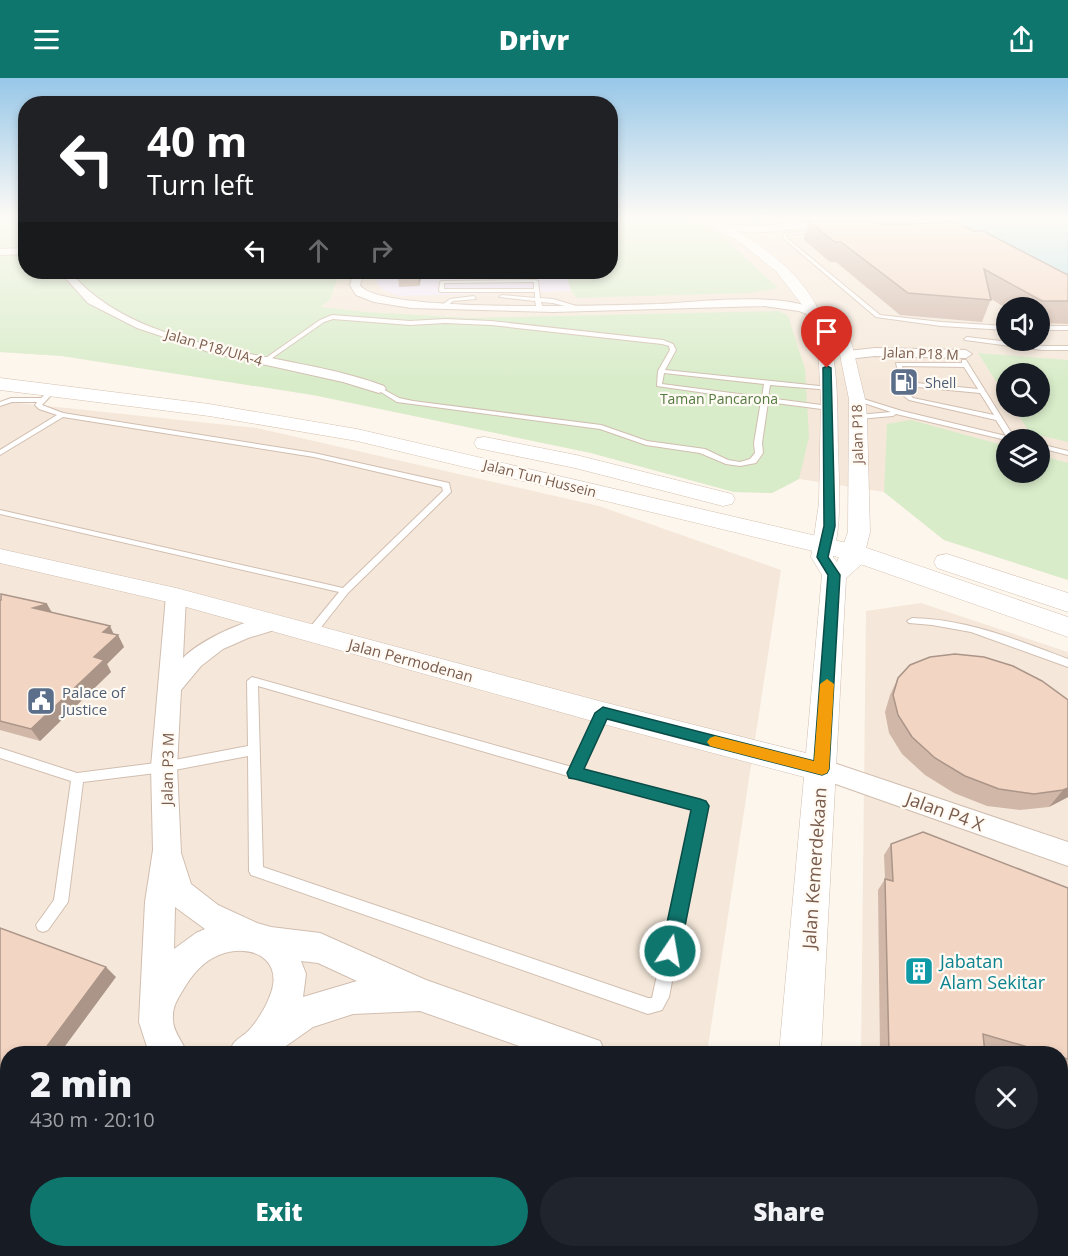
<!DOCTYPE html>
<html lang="en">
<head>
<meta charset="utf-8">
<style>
  body { margin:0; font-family:"Open Sans",sans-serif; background:#20242c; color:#f1f3f6; height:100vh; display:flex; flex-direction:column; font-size:22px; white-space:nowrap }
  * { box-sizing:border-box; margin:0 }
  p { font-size:20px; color:#9ea1a6 }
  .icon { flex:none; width:33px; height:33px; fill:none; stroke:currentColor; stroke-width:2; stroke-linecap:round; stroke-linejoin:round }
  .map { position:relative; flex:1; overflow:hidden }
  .sheet { position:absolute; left:0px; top:968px; width:1068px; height:212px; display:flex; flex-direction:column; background:#171b24; border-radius:24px 24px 0 0; box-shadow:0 3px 9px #0003 }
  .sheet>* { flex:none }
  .top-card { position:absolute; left:18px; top:18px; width:600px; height:183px; border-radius:24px; box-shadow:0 3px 9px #0003; background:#202124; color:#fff; overflow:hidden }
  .buttons { position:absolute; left:996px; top:219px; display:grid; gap:12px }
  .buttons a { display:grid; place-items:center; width:54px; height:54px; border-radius:50%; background:#171b24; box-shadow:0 3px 9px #0003; font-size:30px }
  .pin { position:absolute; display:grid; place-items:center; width:51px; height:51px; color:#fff; margin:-62px -26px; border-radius:50% 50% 50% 0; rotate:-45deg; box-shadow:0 0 6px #0007 }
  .pin .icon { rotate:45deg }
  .me { position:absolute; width:66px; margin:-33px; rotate:12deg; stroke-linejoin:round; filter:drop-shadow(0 0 4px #0008) }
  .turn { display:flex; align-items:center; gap:21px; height:126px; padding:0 30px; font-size:27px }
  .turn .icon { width:78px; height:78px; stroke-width:2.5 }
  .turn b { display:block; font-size:42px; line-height:51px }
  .lanes { display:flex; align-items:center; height:57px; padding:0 30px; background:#0003; justify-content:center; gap:30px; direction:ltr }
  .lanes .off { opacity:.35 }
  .round { display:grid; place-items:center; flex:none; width:63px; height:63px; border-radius:32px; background:#20242c }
  .headline { display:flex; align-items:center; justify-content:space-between; height:102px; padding:0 30px }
  h1 { font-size:36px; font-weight:800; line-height:45px }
  .primary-button { display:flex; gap:12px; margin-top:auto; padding:12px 30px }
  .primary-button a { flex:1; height:69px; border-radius:36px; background:#0f766e; color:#fff; font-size:24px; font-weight:800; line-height:69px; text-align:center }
  .primary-button a+a { background:#20242c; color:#f1f3f6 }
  header { display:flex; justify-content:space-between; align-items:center; height:78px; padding:0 30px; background:#0f766e; color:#fff; font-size:27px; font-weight:800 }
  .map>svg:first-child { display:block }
</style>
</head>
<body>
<header><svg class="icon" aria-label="menu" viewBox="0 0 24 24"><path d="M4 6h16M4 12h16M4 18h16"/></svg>Drivr<svg class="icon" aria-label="share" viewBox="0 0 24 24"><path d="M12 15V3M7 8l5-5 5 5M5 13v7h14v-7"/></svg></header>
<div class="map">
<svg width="1068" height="1178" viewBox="0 0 1068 1178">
  <rect width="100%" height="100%" fill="#fdf6ec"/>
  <path fill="#f5e8da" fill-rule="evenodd" d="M0,140H25L26,194H610L611,140H970L1068,177V502L944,462L884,414L799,401L772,415L734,414L591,375L313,317L62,278L0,274ZM1006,230H1040V262H1006ZM1006,296H1040V328H1006ZM1006,362H1040V394H1006Z
    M0,323L257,350L599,428L781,492L707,975H8V1172H677L676,1178H0Z
    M921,525L1068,574V1178H859V1172H1060V975H861L866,533Z"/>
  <path fill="#f3e8fa" d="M377,194H566L571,213L399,218L383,212L377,206Z"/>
  <path fill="#d8ecc9" d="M0,140L25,142L26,194H340L330,222L320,229L366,234L470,240L779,233L788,238L805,291L809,359L799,401L772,415L734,414L591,375L313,317L62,278L0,274Z
    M611,140H686L718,154L778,210L748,215L577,220L571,213L566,194H610Z
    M724,140H827C802,147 747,150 724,140Z
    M978,275L1068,282V364L1030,355L1013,329L1040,328V296H1006V319Z
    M911,342L1006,368V394H1040V377L1068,385V502L944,462L884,414L887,346Z"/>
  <path fill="#bfe3e8" stroke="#a5d3da" stroke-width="1.5" d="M944,140H1068V199L1017,172Z"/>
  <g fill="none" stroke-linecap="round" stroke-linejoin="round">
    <g stroke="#d1beb0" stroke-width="2">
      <path id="service" d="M820,152L819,154L786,157L787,160L880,237L941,244L1006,248V252L941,248L876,239L784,161L782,156Z
        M536,202L538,203L540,220L553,221L583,230L580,232L553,225L541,224L543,231L540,233L537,231L535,223L499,219L502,217L535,220V214H441L439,213L440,204L442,203ZM534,204V211H444V205Z
        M474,218L476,221L453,223L446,229L441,228L450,221Z
        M332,237L410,243L445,241L491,243L663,262L673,266L676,272L665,292L829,309L831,310V312L770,307L768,320L829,328L832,330L829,332L768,324L762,365L763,375L756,385L740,388L726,386L700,375L646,367L600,351L397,324L376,311L381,310L399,320L413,323L601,347L647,363L705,371L728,382L740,384L750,381L755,375L754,365L761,323L657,308L658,293L670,272L669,268L662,266L491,247L445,245L410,247L333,241L324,244L265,285L260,284L320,242ZM664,295L764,306L762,319L662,306Z
        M1040,248H1068V252H1040Z
        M967,259L1042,268H1068V272H1042L965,262L964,261Z
        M962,282H966L1014,359L1019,362H1006L896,336L893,338L858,341L855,339L858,337L891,334L855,322V320L857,319L902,333L1006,358L996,342L909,322L904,318L896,285H962ZM902,288L964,289L978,311L906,304ZM907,308L980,315L994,337L913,320L910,317Z
        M53,310L56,312L42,327L63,335L314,375L449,405L451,414L348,515L315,557H307L306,555L307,553L339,514L0,436V432L343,510L443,413L442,409L314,379L63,339L0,377V372L57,337L39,331L35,327L37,324H12L0,328V324L11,320H41Z
        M1040,366L1068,373V377L1040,370Z
        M912,540C967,541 1017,562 1068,581V589L971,554L932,547L909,545L907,543Z
        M252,599L572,689L599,632H607L609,635L582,692L700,723L704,724L706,728L669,919L662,932L648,936L251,797L249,793L248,678L164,694L83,704L68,824L48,852L43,854L38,852L36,847L54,822L71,703L0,680V670L77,695L164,684L248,668L247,603ZM258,608L575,700L693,731L652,920H648L263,789Z
        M8,1062V1087L0,1091V1067Z
        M57,1172H111L108,1178H60Z
        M621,1172H640L641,1178H621Z"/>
    </g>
    <g stroke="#d1beb0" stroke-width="2">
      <path id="minor" d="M861,140H871L877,145C865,153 850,146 837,147C814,147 745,161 730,150L734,147L760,148L838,141L865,144Z
        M26,170V176L0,177V171Z
        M60,194H70C142,279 286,271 384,308L386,311L379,315L343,304L212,275L137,250L88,225Z
        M354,194H364L360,207C377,236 618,227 660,226C695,224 796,212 821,236L815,239L799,233L764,228L553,234L411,230L374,224L356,217L350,207Z
        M875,270L966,272L972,276L966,280L875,278L848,281L842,277L848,273Z
        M176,512L183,514L186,518L183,580C200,562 257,534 281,540L285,545L281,550L248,560L223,571L201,588L181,612L177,689L181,775L191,806L218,827L257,845L271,849L320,855L426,902L600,963L605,975H539L420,933L353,936L313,949L276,975H229C234,962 236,963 246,955C254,948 265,931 269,920C286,882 252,864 219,877C203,883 191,898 183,912C177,922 172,929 173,942C173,954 183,964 187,975H149L139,944L145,824L153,772L151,689L166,518L169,514ZM175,829L205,851L196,855L174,871ZM301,883L318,885L357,903L303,919L306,896Z
        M822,681L1068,764V788L813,698L809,691L813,684Z"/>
    </g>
    <g stroke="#d1beb0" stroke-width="1">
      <path id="tertiary" d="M697,140C720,140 740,154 759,167C839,224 837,280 838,369C839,406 842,443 833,479L837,484L848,454L849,321L838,267L821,232L823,229H833L852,267L865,321L867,339L870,454L862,486L846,500L821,975H779L804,699L603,646L172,525L0,485V471L176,510L603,624L806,675L822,497L811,479L819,425L821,321L818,271L813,249L803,228L776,193L738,163Z
        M761,1172H809L810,1178H760Z"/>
    </g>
    <g stroke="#d6c0b0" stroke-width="1">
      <path id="secondary" d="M0,300L209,326L357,351L864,469L1068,539V559L846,481L357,363L209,338L0,312Z
        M485,359L576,377L732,416L735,421L732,426L723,428L575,390L477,370L474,365L477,360Z
        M947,476L1068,515V534L937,490L934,484L937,478Z"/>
    </g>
    <use href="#service" fill="#fff" fill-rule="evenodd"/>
    <use href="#minor" fill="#fff" fill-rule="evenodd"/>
    <use href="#tertiary" fill="#fff" fill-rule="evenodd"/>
    <use href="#secondary" fill="#fff" fill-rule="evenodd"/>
  </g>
  <path fill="#d1b7a8" d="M808,143L883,146L973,153L1068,197V246L1040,245V230H1006L991,221L982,244L900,237L836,184H830L804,162Z
    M399,194H551V198L421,201L419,208L399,209L398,198Z
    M0,522L110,548L114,557H118L124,569L107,586L111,594L40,663L0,652Z
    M955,576L1068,719L1049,729L1020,732L987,728L954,715L925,697L902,676L889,655L885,634L890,617L898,600Z
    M891,766L1068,810V993L1060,991V975H1006L984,969L985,975H880L878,812L885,801L884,777Z
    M883,1172H1009L1010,1178H883Z
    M1021,1172H1060L1068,1178H1021Z"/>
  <path fill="#aa9588" d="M419,194H420L421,201L419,208L418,197Z
    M47,526L54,538L33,530Z
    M110,548L115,559L118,557L124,569L107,586L111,594L40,663L31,651L94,579L103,554Z
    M1068,710V719L1049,729L1063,712Z
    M106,889L116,899L60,975H42Z
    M8,1021V1047L0,1057V1031Z"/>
  <path fill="#f3d5c3" stroke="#aa9588" stroke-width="1.5" d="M808,143H867L883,146H913L956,144L973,153H983L1068,197V223H1042L984,191L991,222L908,215L841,164H835Z
    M399,194H419L418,197L398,198Z
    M1,516L47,526L33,530L110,548L103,554L118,557L94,579L104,582L31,651L0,643V522H1Z
    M955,576L984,579L1013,588L1042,603L1068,622V710L1063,712L1034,716L999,711L965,698L935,680L912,659L898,637L893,617L898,600L910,587L930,579Z
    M923,754L1068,810V981L1060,979V975H1048L983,956L985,975H889L885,801L893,803L891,766Z
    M0,850L106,889L42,975H8V1021L0,1031Z
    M1060,1170L1068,1176V1178H1035V1172H1060Z
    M893,1172H1009L1010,1178H893Z"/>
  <linearGradient id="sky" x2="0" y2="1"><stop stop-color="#97c7e8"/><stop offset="0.46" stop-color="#fefbf6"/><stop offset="1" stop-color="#fefbf6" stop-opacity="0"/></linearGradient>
  <rect width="1068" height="305" fill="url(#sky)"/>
  <path fill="#0f766e" stroke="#0a4d48" stroke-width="1.5" d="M827,288L831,290L835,448L828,479L840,497L829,691L827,695L822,697L607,641L584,691L700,721L706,723L709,728L680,873L677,879L670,882L664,879L661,873L691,732L575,701L569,700L567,695L595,635L603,629L814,683L828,497L817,479L824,448L823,290Z"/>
  <path fill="#f59e0b" d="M827,601L834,606L829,691L827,695L822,697L710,668L707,664L710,660L715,658L814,683L820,606Z"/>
  <defs>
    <g id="fuel-square" transform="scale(1.5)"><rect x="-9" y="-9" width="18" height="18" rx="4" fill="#5c6f8a" stroke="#fffaf3"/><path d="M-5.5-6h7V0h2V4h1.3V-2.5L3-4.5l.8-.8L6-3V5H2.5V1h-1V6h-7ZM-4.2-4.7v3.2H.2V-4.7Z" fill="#fff"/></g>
    <g id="civic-square" transform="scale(1.5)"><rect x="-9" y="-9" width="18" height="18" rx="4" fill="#5c6f8a" stroke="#fffaf3"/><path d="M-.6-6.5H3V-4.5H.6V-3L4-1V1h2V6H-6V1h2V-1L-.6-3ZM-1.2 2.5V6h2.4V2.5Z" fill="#fff"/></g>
    <g id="building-square" transform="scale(1.5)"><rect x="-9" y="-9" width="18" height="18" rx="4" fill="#0f9aa8" stroke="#fffaf3"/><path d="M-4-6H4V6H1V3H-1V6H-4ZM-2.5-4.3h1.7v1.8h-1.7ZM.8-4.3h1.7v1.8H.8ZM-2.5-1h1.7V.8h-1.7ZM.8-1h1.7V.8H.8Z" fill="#fff"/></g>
  </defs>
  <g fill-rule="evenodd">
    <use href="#fuel-square" x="904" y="304"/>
    <use href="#civic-square" x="41" y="623"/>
    <use href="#building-square" x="919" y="893"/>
  </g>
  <g text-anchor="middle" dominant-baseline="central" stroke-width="4.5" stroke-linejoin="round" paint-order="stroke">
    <g font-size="14" fill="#7a5c4d" stroke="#fffaf3">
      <text transform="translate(214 269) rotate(16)">Jalan P18/UIA-4</text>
      <text transform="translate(921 275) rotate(2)">Jalan P18 M</text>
      <text transform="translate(857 356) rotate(-91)">Jalan P18</text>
      <text transform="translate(540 400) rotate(14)">Jalan Tun Hussein</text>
    </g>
    <g font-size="14" fill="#4e5e75" stroke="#fffaf3" text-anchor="start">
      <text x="925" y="304">Shell</text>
    </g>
    <g font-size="14" fill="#537a41" stroke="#fffaf3">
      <text x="719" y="320">Taman Pancarona</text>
    </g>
    <g font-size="15" fill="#7a5c4d" stroke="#fffaf3">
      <text transform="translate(411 582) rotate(15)">Jalan Permodenan</text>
      <text transform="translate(167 691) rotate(-89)">Jalan P3 M</text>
    </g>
    <g font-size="15" fill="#4e5e75" stroke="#fffaf3" text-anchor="start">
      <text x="62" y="614">Palace of<tspan x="62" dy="17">Justice</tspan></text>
    </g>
    <g font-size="18" fill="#7a5c4d" stroke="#fffaf3">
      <text transform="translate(945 733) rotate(20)">Jalan P4 X</text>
      <text transform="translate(814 790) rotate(-86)">Jalan Kemerdekaan</text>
    </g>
    <g font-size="18" fill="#0d838f" stroke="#fffaf3" text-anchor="start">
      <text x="940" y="883">Jabatan<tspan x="940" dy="21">Alam Sekitar</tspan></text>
    </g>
  </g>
</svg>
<div class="buttons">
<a><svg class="icon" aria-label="sound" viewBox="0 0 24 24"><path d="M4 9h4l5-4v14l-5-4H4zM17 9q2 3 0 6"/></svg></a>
<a><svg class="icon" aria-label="search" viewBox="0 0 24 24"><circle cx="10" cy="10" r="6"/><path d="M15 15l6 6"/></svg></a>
<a><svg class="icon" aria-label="layers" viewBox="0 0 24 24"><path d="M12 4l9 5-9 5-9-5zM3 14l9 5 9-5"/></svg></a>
</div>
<div class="pin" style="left:827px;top:290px;background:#d93025"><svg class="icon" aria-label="arrive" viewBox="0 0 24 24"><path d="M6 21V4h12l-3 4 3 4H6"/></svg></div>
<svg class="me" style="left:670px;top:873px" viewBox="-20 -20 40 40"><circle r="17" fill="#0f766e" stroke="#fff" stroke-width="3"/><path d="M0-11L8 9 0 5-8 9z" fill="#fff"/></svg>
<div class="top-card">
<div class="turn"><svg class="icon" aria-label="left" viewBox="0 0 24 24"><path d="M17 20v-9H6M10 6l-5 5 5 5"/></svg><div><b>40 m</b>Turn left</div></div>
<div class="lanes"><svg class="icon" aria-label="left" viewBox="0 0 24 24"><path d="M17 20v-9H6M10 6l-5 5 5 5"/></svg><svg class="icon off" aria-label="ahead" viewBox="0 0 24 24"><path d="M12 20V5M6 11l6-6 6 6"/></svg><svg class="icon off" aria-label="right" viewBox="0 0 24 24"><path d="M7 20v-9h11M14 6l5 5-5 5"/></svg></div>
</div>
<section class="sheet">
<div class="headline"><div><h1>2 min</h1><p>430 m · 20:10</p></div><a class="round"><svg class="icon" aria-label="close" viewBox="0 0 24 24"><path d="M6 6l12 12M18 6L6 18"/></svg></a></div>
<div class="primary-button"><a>Exit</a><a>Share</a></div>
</section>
</div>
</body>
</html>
